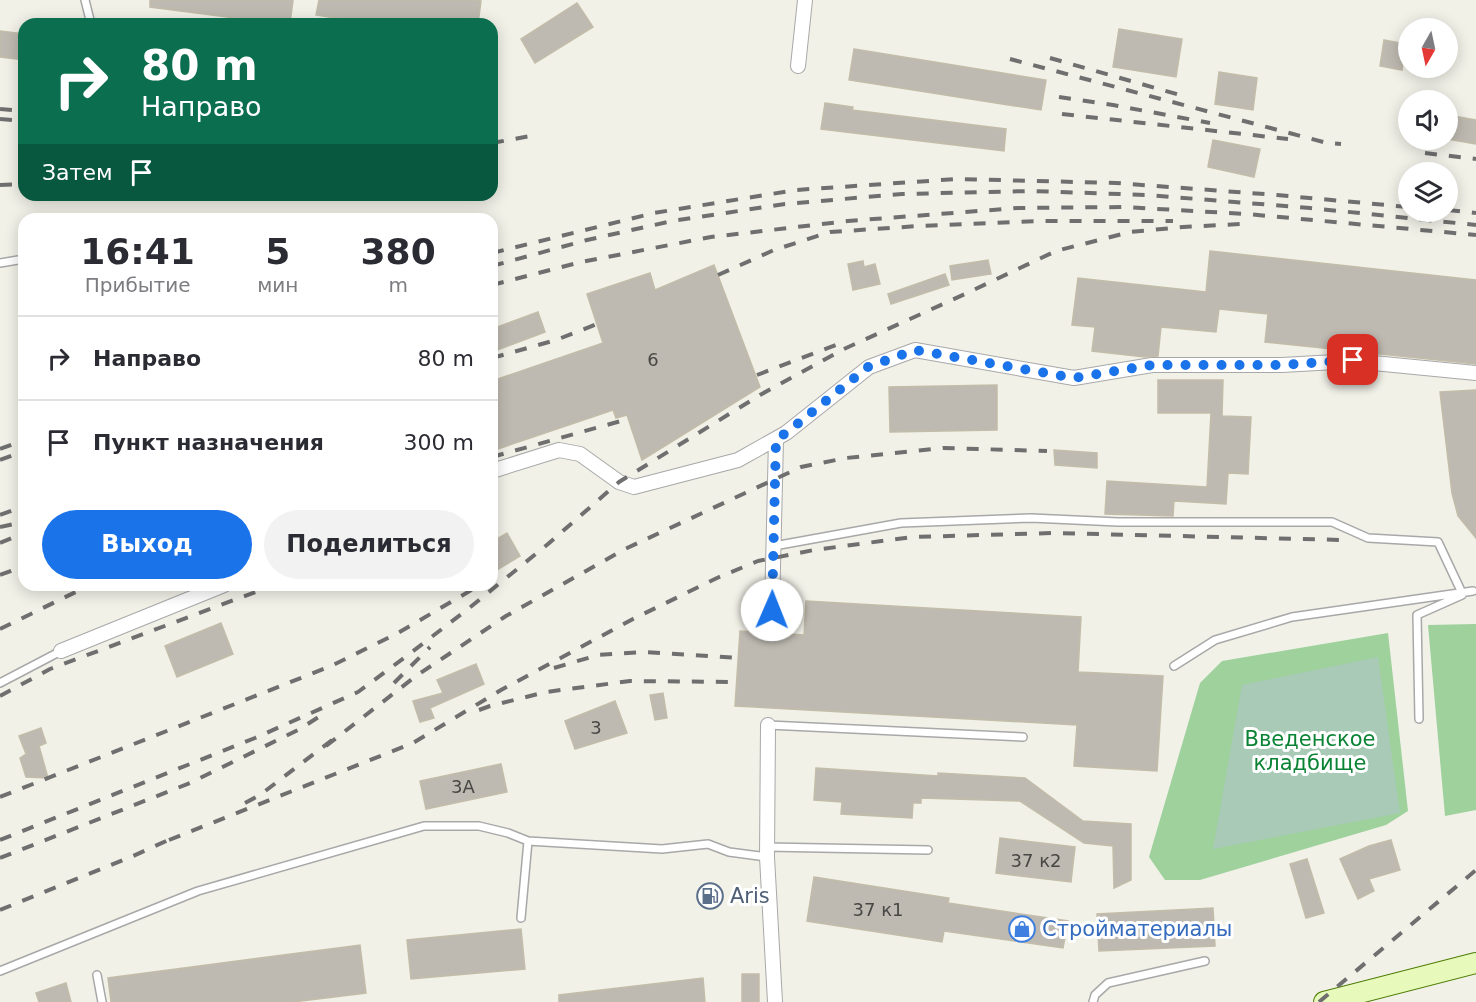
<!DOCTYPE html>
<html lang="ru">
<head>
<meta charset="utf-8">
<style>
  body { margin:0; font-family:"DejaVu Sans",sans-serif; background:#f2f2f3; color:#2b2b33; height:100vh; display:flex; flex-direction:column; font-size:22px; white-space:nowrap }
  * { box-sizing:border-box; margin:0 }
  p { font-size:20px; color:#7c7c81 }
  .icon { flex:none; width:33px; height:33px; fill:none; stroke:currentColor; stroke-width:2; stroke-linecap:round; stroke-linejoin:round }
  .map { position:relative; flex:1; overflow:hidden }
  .drawer { position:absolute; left:18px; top:213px; width:480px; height:378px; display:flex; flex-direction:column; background:#fff; border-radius:18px; box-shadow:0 3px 15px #0003 }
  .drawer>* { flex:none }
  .guide { position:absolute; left:18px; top:18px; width:480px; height:183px; border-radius:18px; box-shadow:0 3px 15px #0003; background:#0b6e4f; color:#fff; overflow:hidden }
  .needle { width:39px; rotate:189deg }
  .tools { position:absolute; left:1398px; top:18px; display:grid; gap:12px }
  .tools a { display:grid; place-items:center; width:60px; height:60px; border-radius:50%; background:#fff; box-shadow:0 3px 15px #0003; font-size:30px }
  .pin { position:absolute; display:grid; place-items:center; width:51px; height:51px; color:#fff; margin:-26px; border-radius:12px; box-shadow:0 3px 9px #0006 }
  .me { position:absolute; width:66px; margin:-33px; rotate:1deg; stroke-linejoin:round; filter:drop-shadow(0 0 4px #0008) }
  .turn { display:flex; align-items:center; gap:21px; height:126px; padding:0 24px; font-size:27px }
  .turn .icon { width:78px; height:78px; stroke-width:2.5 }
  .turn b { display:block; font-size:42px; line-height:51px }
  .then { display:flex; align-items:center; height:57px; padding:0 24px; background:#0003; gap:12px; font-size:22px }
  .eta { display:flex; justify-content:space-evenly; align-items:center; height:102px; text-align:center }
  .eta b { font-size:36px; font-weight:600; line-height:42px }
  .primary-button { display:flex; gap:12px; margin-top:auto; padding:12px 24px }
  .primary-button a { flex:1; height:69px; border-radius:36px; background:#1a73e8; color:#fff; font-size:24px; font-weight:600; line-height:69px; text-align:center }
  .primary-button a+a { background:#f2f2f3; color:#2b2b33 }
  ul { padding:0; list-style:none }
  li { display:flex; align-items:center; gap:18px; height:84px; padding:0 24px; border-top:2px solid #e1e1e2 }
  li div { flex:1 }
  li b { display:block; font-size:22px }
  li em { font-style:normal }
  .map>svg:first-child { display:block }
</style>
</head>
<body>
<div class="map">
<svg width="1476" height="1002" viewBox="0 0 1476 1002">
  <rect width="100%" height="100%" fill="#f1f1e8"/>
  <path fill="#9ed19c" d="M1476,624V810L1445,816L1428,625Z
    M1388,633L1408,811L1386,825L1200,880H1165L1149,857L1200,683L1222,661Z"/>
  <path fill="#a8cab6" d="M1378,657L1400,813L1213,849L1242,685Z"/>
  <path fill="#bebab1" stroke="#c3bca9" stroke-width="1.5" d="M150,0H293L290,24H281L150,7Z
    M319,0H473L481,1L478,24H358V22L316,15Z
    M577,3L593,27L535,63L521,39Z
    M1119,29L1182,39L1176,77L1113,67Z
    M0,31L24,34V60L0,57Z
    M1384,40L1406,44L1402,70L1380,66Z
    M854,49L1046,80L1041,110L849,80Z
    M1219,72L1257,78L1253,110L1215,104Z
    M825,103L853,107L852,110L1006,129L1004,151L821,129Z
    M1448,115L1476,120V144L1448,139Z
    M1213,140L1260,149L1254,177L1208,167Z
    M1210,251L1476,280V364L1265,342L1268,314L1219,309L1216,332L1161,327L1158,356L1145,357L1092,351L1095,327L1072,325L1078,278L1206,292Z
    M988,260L991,274L952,280L950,266Z
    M863,261L864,267L875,264L880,284L853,290L848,264Z
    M714,265L760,387L642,460L627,415L616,418L613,410L492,451V381L603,343L587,294L650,273L655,290Z
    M945,274L949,285L891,304L888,294Z
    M538,312L545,332L492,352V329Z
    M1158,380H1223L1222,416L1251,417L1248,474L1228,473L1226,504L1174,501L1173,516L1105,514L1107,481L1207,487L1211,413H1158Z
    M997,385V430L890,432L889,387Z
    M1476,390V538L1458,516L1452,493L1440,392Z
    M1054,450L1097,453V468L1055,465Z
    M507,533L520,556L492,573V542Z
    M806,601L1081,617L1078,672L1163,676L1157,771L1074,766L1077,725L735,706L740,631L804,635Z
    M221,623L233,654L177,677L165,646Z
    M476,664L484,684L430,708L434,718L420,722L413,701L443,693L437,680Z
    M663,693L667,718L655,720L650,695Z
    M615,701L627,733L575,749L565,721Z
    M41,728L46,743L39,746L48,778L26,777L20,758L26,754L19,736Z
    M501,764L507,792L426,809L420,781Z
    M816,768L938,776V773L1025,778L1083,821L1131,824V880L1114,888L1113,846L1084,843L1020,801L921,798V803H913L912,818L841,814L842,802L814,800Z
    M1000,838L1075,847L1071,882L996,873Z
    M1391,840L1400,870L1369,879L1374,891L1358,899L1340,859L1369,846Z
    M1307,859L1324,913L1306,918L1290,864Z
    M814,877L949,898L948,903L1068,921L1063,948L944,931L942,942L807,921Z
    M1213,908L1215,946L1099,951L1097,914Z
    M521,929L525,969L411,979L407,940Z
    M360,945L366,993L293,1002H111L108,978Z
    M742,974H759V1002H742Z
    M703,978L705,1002H559V995Z
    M66,983L71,1002H39L36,993Z"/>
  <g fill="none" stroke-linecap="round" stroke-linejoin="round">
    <g stroke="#a8a8a8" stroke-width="10">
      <path id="lane" d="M85,0L91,24
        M0,263L24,259
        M774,546L901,523L1031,518L1118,522H1332L1368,538L1438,542L1462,593
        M1174,666L1215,640L1292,617L1473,591
        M0,683L61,651
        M1419,719L1417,615L1462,595
        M768,725L1023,737
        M767,847L928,850
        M521,918L528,841L662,849L708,844L729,852L767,857
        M0,971L198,891L424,826H479L508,833L528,841
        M97,975L102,1002
        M1093,1002L1095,995L1108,983L1205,961"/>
    </g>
    <g stroke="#a8a8a8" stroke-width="16">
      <path id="street" d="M798,66L805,0
        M492,471L559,450L580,454L619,482L634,487L738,460L786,433L869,367L915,350L1074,378L1152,365H1282L1353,361L1476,373
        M772,610L776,439
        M61,651L224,585
        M768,725L767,857L775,1002"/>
    </g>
    <g stroke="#4f7c04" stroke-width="22">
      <path id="secondary" d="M1324,1002L1476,963"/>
    </g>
    <use href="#lane" stroke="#fff" stroke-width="7"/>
    <use href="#street" stroke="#fff" stroke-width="14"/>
    <use href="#secondary" stroke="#e7fabc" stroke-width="20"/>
    <path stroke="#6f6f6f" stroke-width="4" stroke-dasharray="12 12" stroke-linecap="butt" d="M1050,58L1180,95
      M1010,59L1327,143L1341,144
      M1059,97L1113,105L1210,123
      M0,109L24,111
      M1062,114L1288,139
      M0,119L24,121
      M492,143L536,135
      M1425,153L1476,159
      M0,185L24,184
      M1448,210L1476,213
      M492,253L654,213L796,190L957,179L1116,183L1277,195L1408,207
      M492,266L587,240L672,221L785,204L902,194L1032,191L1147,195L1310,208L1476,225
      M718,275L774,250L830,232L919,226L1040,221H1173
      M492,285L581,262L711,237L848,221L1018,208L1123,207L1247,214L1476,235
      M492,358L556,340L597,324
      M757,375L836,345
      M0,449L24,440
      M492,457L628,419
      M0,460L24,451
      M0,515L24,506
      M0,527L24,522
      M0,543L24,533
      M0,575L24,566
      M0,629L90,585
      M554,668L598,655L644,652L738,658
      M394,683L430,647
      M0,696L50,669L274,585
      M479,710L490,706L546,692L630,681L737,682
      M326,746L416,676L506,616L625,549L801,467L846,458L943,448L1047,451
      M0,797L331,666L398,633L480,585
      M245,803L260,795L332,740
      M0,840L255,738L358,692L408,655L468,609L548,544L619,482L760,395L844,349L965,294L1056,251L1130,232L1183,227L1242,224
      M169,840L413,743L501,690L633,619L717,578L758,561L814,550L912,537L1054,533L1343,540
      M0,858L190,783L300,729L320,716
      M0,910L133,856L175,837
      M1319,1002L1476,870"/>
  </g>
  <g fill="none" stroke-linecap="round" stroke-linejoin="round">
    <path stroke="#1a73e8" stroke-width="10" stroke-dasharray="0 18" d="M772,610L776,439L786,433L868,367L915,350L1074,378L1152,365H1281L1353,360"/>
  </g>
  <defs>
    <g id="fuel-ring" transform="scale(1.35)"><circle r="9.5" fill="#fff" stroke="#5c6f8a" stroke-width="1.5"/><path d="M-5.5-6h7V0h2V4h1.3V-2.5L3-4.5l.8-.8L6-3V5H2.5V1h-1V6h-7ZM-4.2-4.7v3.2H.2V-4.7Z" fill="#5c6f8a"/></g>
    <g id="shop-ring" transform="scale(1.35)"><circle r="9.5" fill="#fff" stroke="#3f7fe0" stroke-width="1.5"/><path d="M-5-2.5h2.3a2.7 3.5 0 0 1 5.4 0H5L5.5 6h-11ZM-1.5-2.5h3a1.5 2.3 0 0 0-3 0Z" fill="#3f7fe0"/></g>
  </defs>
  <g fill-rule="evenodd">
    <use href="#fuel-ring" x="710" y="896"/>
    <use href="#shop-ring" x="1022" y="929"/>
  </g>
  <g text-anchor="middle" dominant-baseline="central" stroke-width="6" stroke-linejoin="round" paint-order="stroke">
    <g font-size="18" fill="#484745">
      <text x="653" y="359">6</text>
      <text x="596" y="727">3</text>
      <text x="463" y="786">3А</text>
      <text x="1036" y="860">37 к2</text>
      <text x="878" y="909">37 к1</text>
    </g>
    <g font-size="21" fill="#0b8334" stroke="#fff">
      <text x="1310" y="739">Введенское<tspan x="1310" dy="24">кладбище</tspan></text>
    </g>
    <g font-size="21" fill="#4e5e75" stroke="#fff" text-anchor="start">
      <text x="730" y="896">Aris</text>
    </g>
    <g font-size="21" fill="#366cbe" stroke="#fff" text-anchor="start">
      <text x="1042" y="929">Стройматериалы</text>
    </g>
  </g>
</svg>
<div class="tools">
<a><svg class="needle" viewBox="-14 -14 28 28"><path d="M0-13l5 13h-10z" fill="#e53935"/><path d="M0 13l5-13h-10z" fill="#7c7c81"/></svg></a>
<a><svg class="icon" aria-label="sound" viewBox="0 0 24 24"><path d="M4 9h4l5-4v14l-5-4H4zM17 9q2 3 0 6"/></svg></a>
<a><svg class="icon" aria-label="layers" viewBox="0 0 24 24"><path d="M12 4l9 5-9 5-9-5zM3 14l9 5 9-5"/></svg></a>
</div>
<div class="pin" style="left:1353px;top:360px;background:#d93025"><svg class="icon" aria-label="arrive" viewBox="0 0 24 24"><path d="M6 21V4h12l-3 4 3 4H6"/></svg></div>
<svg class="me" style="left:772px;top:610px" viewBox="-20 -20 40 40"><circle r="19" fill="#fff"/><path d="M0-13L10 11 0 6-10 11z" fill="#1a73e8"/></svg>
<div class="guide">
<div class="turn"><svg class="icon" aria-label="right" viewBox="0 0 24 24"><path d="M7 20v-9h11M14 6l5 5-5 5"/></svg><div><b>80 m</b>Направо</div></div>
<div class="then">Затем<svg class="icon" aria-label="arrive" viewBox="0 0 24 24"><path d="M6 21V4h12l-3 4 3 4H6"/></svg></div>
</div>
<section class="drawer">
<div class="eta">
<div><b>16:41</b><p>Прибытие</p></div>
<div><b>5</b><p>мин</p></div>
<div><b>380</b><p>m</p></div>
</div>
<ul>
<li><svg class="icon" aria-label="right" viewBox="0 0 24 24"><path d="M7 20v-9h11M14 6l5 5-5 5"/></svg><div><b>Направо</b></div><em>80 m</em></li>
<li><svg class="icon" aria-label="arrive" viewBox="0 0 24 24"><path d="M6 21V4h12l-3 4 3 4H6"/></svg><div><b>Пункт назначения</b></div><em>300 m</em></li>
</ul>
<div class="primary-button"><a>Выход</a><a>Поделиться</a></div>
</section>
</div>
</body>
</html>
